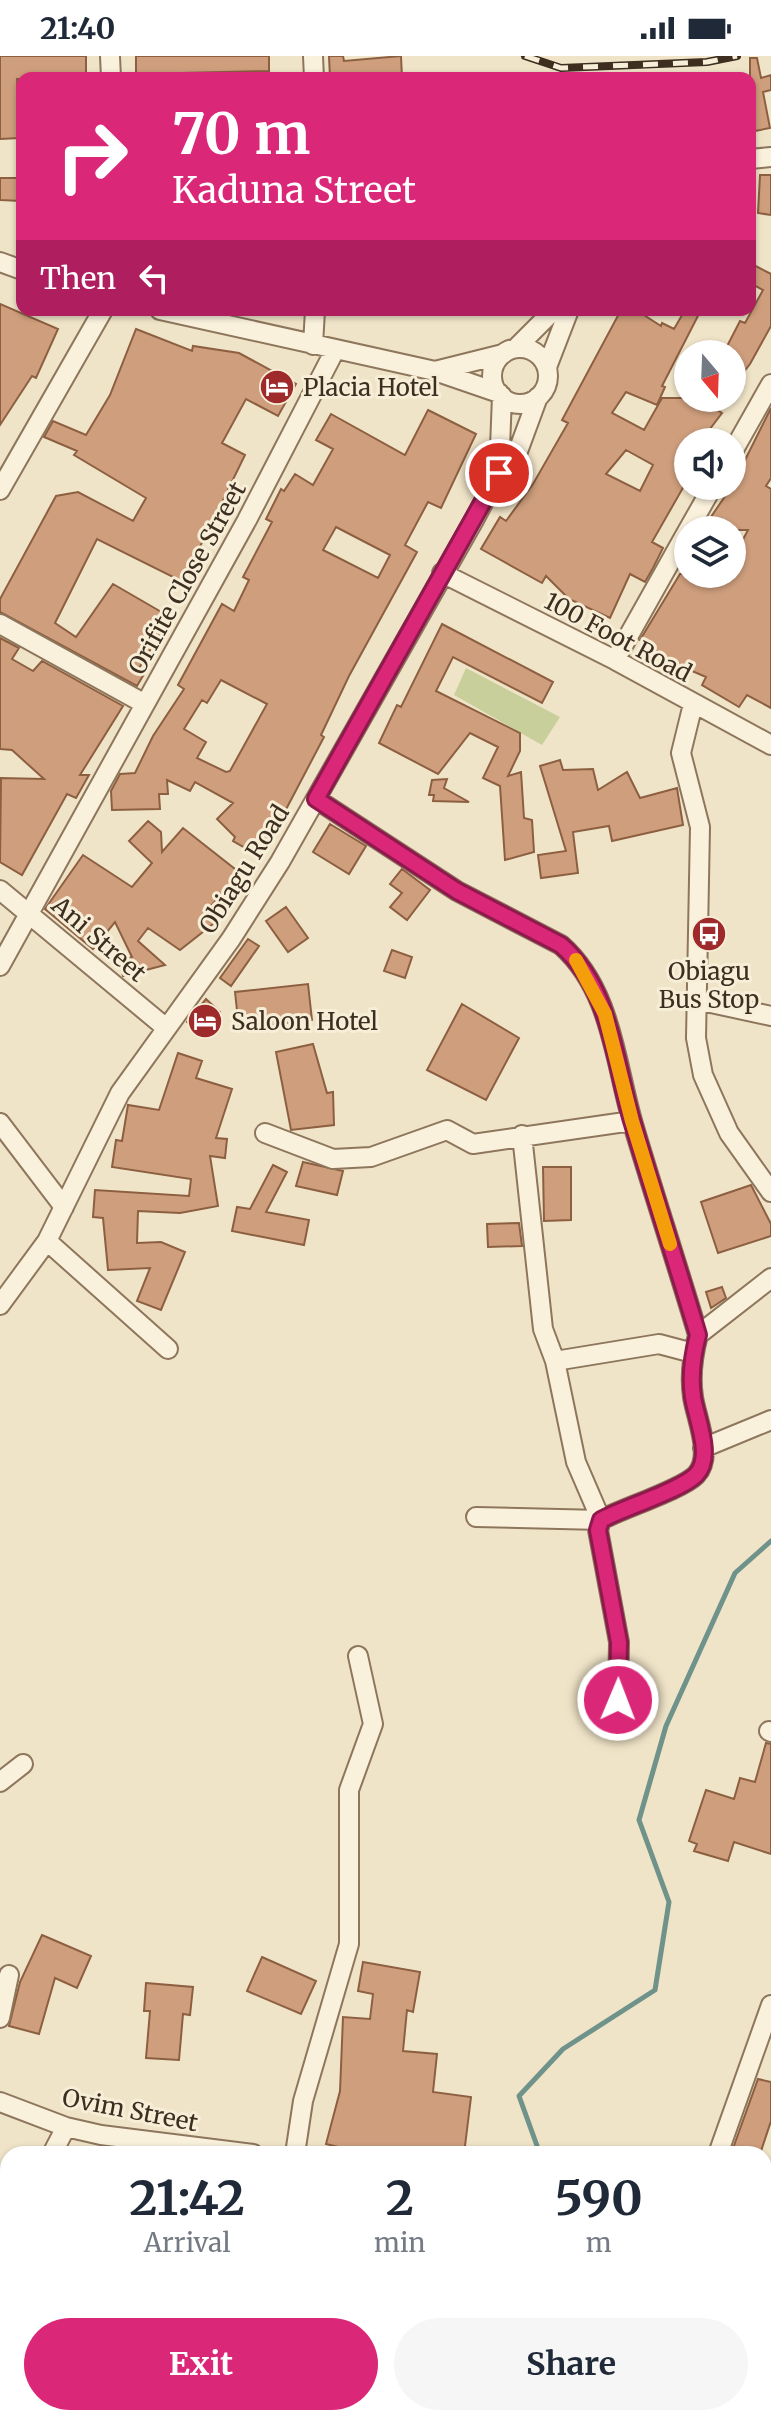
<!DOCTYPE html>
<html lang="en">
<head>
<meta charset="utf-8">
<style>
  body { margin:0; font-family:Merriweather,serif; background:#f6f6f7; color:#1f2937; height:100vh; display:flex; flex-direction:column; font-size:30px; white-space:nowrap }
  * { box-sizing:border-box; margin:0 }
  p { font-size:26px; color:#747a83 }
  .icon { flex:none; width:44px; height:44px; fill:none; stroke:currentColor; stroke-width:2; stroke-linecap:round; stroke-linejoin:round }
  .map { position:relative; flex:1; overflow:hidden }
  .details { position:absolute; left:0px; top:2090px; width:772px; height:280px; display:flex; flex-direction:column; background:#fff; border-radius:24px 24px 0 0; box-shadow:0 2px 6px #0004 }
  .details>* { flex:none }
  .hud { position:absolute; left:16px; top:16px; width:740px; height:244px; border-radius:16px; box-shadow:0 2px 6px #0004; background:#db2777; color:#fff; overflow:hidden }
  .needle { width:52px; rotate:161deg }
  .controls { position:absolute; left:674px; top:284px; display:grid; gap:16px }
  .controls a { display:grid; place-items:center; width:72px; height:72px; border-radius:50%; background:#fff; box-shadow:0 2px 6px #0004; font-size:40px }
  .pin { position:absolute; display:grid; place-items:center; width:68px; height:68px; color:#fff; margin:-34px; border:4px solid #fff; border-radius:50%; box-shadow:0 2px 8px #0007 }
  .me { position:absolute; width:88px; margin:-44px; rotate:1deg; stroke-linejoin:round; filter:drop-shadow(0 0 6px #0008) }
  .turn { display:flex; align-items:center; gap:28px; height:168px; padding:0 24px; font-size:36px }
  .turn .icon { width:104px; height:104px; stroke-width:2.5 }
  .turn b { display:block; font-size:56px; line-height:68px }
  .then { display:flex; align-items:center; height:76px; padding:0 24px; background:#0003; gap:16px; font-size:30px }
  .eta { display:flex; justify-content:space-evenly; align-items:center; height:136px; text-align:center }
  .eta b { font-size:48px; font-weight:700; line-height:56px }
  .primary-button { display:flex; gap:16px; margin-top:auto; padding:16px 24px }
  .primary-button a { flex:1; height:92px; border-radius:48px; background:#db2777; color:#fff; font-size:32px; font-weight:700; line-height:92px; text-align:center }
  .primary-button a+a { background:#f6f6f7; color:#1f2937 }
  .status { display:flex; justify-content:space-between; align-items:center; height:56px; padding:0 40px; background:#fff; direction:ltr }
  .status svg { height:22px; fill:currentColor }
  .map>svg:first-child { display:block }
</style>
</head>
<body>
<div class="status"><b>21:40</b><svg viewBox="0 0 49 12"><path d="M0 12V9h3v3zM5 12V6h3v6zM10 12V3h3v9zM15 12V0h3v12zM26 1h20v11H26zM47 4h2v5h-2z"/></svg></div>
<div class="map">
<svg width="771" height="2370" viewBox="0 0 771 2370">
  <rect width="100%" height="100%" fill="#f0e4c8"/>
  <path fill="#c9cf9b" d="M466,612L560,661L542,689L454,639Z"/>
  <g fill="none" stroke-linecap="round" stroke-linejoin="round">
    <path stroke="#6f938a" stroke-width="5" d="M540,2098L519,2040L563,1993L655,1934L669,1846L639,1764L666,1670L735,1517L771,1485
      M351,2370L355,2362"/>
  </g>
  <path fill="#cf9f7d" stroke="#8d5f41" stroke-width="2" fill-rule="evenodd" d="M0,0H86V22L17,23L19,82L0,83Z
    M136,0H269V15L136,18Z
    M329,0H343L344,5L401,0L402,22H330Z
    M750,2H757L761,22L771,19V34L763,36L770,72L750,76Z
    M760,119H771V159L758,157Z
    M0,122H20L21,145L0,144Z
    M750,207L771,218V270L750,308L732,331V298H723L740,265L745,267L763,234L750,227Z
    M0,248L58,273L36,322L32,320L0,369Z
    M621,254H636L661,270L662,267L674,273L685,254H701L662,330L665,331L657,349L626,336L612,357L644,374L662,342H725L717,354L722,357L700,386H688V423L652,486L663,492L653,512L645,526L630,518L610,562L569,543L546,520L542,527L481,493L500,461L506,465L533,428L568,367L562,364ZM626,394L653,409L640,435L606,418Z
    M136,273L192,295L193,290L239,297L296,328L278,360L246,343L222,387L245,399L223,444L225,445L181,525L97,483L55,567L76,581L113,528L170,561L138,614L144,618L137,630L0,556V543L56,440L78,436L133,465L146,442L74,399L77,395L44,381L53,365L86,379L110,339Z
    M771,352V422L766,430L771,433V652L747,639L739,651L702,629L706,621L676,608L640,584L680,518H732V504L748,474H702L732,430Z
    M428,354L476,378L441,452L428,446L405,489L417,496L349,620L321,679L324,681L261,801L233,785L235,781L217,763L233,747L195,726L190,735L167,724L168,738H159L160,753L112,754L111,735L120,718L135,717L153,680L184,633L178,629L222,548L234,555L249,524L243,521L272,466L266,463L281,433L284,435L295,418L313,429L333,393L316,384L331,358L405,399ZM336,471L390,499L378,522L323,494ZM221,624L267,648L230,715L226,716L197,702L206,686L184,673L202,644L207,647Z
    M442,568L553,626L542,647L453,601L436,635L520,677V695L508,720L521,716L524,762L532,764L534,796L505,804L500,730L483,722L498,691L470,677L438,718L379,687L397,649L401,651Z
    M0,582L19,592L12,603L33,615L42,605L123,650L80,719H89L76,742L67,738L22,819L0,806L1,722L44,723L12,694L0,693Z
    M560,704L563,714L593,713L598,734L627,716L640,742L677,732L683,769L612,785L609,770L573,776L578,817L541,822L538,799L566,795L540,710Z
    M447,723L444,732L469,746L433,745L434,739H429L432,724Z
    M148,765L161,776L162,796L183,772L240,817L209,852L218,864L180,894L148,872L138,885L165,909L123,920L119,905L132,901L115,866L93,893L45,853L83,799L132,831L152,807L129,785Z
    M330,768L366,790L349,818L313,796Z
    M402,813L430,834L407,864L390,851L402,837L390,828Z
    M286,851L308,882L288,896L266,865Z
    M248,883L259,890L231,930L220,922Z
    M392,894L412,901L405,922L384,915Z
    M308,928L312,964L239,973L235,936Z
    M206,943L220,956L201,978L187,966Z
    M462,948L519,982L486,1044L427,1014Z
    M313,988L327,1037L333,1036L334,1069L291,1074L276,996Z
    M178,997L202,1005L196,1022L232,1033L216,1082L227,1083L225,1102L210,1100L218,1150L180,1157L138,1155L137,1187L161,1186L185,1196L161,1254L137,1245L150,1212L108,1214L103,1162L93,1161L95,1134L189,1140L191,1123L112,1111L116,1084L122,1085L128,1049L159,1054Z
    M303,1106L343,1115L337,1139L296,1130Z
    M273,1109L287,1116L266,1156L309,1164L304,1189L232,1175L237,1151L250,1153Z
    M543,1111H571V1164L544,1165Z
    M751,1129L771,1168V1180L718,1197L701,1146Z
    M519,1167L522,1190L488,1191L487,1168Z
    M722,1231L726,1242L711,1252L706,1236Z
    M766,1687L771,1688V1798L734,1786L728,1805L694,1795L697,1788L689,1785L706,1734L734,1743L740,1722L755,1726Z
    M42,1879L91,1900L77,1932L55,1922L39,1978L9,1970L20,1926Z
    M262,1901L316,1925L301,1958L247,1935Z
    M363,1906L420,1916L413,1956L407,1954L403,1995L437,1998L433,2036L471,2041L464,2098H367L326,2088L340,2035L343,1961L370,1963L373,1938L358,1935Z
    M146,1927L193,1931L190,1959L183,1958L179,2004L146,2002L150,1955H144Z
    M758,2023L771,2026V2065L760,2098H731Z"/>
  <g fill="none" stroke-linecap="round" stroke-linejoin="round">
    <g stroke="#8d765c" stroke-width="22">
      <path id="street" d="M110,0L111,22
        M313,0L314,22
        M750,103L771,101
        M0,206L22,214
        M160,254L435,315L503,298
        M313,289L315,254
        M516,292L554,254
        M492 320a28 28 0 1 1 56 0a28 28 0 1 1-56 0Z
        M547,311L569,254
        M435,315L499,337
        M732,397L771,328
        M499,417L517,398L538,341
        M0,434L103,254
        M688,474L713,430
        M442,517L615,604L771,689
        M0,568L145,648
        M615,604L688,474
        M693,648L681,697L700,771L696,982L703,1019L729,1077L771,1136
        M316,743L457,835L561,889C612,934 615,1007 633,1068C654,1139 677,1208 698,1279C693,1298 690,1321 693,1341C696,1362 714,1400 696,1419C681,1434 623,1452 601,1464L598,1474L619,1586L618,1644
        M0,834L165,971
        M0,910L247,464L335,294
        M697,944L771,960
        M0,1067L64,1151
        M265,1077L333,1103L371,1101L447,1074L473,1088L632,1065
        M47,1185L168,1293
        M0,1249L47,1185L120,1037L231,883L280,806L474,464L499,417L502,340
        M698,1279L771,1222
        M555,1305L659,1288L693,1297
        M703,1392L771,1364
        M476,1461L601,1464L576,1406L555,1305L543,1273L522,1079
        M769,1675L771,1676
        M0,1726L23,1708
        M0,1962L9,1919
        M0,2046L66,2071L101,2079L253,2098
        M52,2098L66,2071
        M295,2098L303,2045L349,1888V1734L373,1668L358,1600
        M718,2098L771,1949
        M0,2160L8,2147
        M264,2370L269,2362"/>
    </g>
    <use href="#street" stroke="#faf1dc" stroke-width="18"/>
    <g stroke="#3d2e20" stroke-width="8">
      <path id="rail" d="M525,0L561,12L707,6L737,0"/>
    </g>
    <use href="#rail" stroke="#f7eed8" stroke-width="5" stroke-dasharray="15" stroke-linecap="butt"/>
  </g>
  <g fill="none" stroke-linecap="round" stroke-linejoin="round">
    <g stroke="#8e194d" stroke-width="20">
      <path id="route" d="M499,417L316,743L457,835L561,889C612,934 614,1007 633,1068C654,1139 677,1208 698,1279C693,1298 690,1321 693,1341C696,1362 714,1401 696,1419C681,1434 623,1452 601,1464L598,1474L619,1586L618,1644"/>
    </g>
    <use href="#route" stroke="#db2777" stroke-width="14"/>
    <path stroke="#f59e0b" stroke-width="14" d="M576,904L605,958L632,1065L670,1188"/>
  </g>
  <defs>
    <g id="hotel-disc" transform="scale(1.8)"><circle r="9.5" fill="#9e2a2b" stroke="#f7eed8"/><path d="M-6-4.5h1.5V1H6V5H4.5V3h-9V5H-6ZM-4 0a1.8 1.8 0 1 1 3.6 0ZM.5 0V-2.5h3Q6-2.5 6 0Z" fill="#fff"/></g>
    <g id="bus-disc" transform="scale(1.8)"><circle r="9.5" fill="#9e2a2b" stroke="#f7eed8"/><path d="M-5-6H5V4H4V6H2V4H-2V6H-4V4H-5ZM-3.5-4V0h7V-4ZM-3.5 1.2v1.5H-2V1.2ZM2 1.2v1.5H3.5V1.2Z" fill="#fff"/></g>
  </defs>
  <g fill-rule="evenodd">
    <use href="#hotel-disc" x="277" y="331"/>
    <use href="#bus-disc" x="709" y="878"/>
    <use href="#hotel-disc" x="205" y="965"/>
  </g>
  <g text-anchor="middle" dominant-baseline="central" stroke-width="6" stroke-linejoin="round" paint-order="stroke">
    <g font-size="24" fill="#3d2e20" stroke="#f7eed8" text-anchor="start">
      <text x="303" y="331">Placia Hotel</text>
      <text x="709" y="915" text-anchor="middle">Obiagu<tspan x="709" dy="28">Bus Stop</tspan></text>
      <text x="231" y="965">Saloon Hotel</text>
    </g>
    <g font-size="24" fill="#3d2e20" stroke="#f7eed8">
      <text transform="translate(187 522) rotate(-61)">Orifite Close Street</text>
      <text transform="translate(618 581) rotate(28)">100 Foot Road</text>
      <text transform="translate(244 813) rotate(-58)">Obiagu Road</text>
      <text transform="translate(99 883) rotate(41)">Ani Street</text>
      <text transform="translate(130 2054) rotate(11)">Ovim Street</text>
    </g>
  </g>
</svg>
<div class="controls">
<a><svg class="needle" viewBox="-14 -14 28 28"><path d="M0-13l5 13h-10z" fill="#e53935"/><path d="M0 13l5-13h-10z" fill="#747a83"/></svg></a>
<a><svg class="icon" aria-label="sound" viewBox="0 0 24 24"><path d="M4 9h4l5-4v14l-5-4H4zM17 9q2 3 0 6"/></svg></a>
<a><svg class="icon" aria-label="layers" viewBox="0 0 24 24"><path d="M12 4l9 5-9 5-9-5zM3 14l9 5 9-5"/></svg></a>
</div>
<div class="pin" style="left:499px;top:417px;background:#d93025"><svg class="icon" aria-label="arrive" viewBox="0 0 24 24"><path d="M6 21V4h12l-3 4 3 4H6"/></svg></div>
<svg class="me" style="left:618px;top:1644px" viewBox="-20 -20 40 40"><circle r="17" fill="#db2777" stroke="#fff" stroke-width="3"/><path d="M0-11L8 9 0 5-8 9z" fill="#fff"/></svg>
<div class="hud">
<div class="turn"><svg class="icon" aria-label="right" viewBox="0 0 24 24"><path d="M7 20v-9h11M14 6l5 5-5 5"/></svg><div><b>70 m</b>Kaduna Street</div></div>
<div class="then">Then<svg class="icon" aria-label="left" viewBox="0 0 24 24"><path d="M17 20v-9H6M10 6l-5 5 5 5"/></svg></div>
</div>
<section class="details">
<div class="eta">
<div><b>21:42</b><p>Arrival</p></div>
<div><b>2</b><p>min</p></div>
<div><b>590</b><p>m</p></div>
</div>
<div class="primary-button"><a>Exit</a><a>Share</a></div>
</section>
</div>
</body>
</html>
